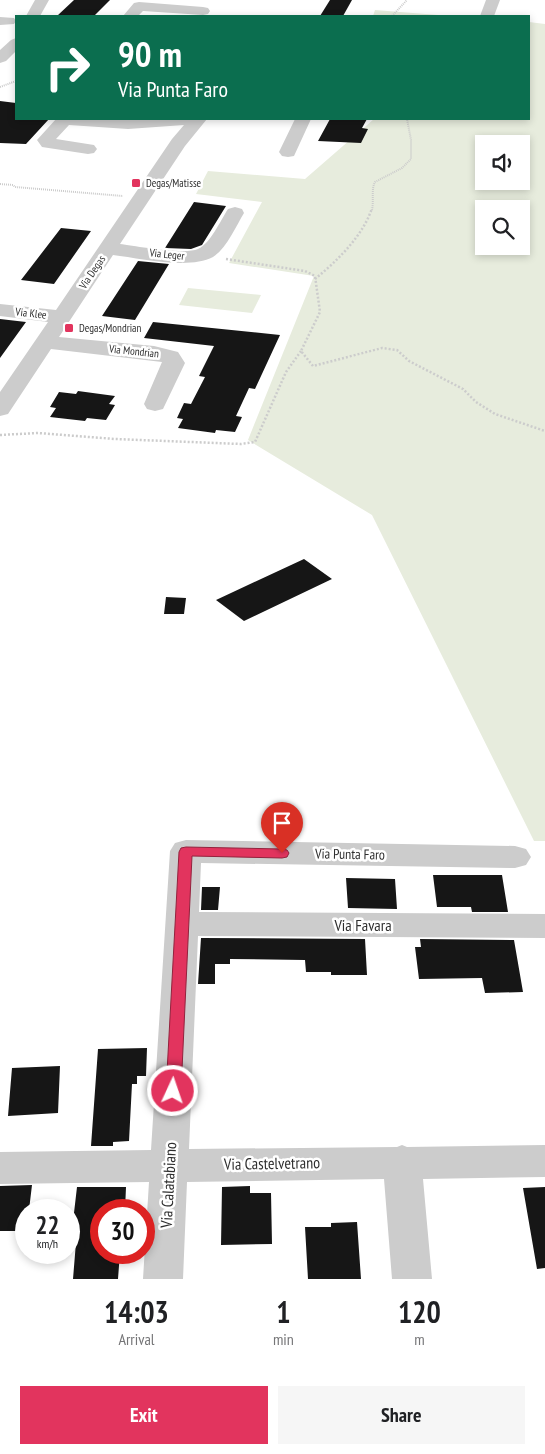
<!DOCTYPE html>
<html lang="en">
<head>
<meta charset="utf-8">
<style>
  body { margin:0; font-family:"PT Sans Narrow",sans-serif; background:#f6f6f6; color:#202124; height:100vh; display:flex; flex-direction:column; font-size:19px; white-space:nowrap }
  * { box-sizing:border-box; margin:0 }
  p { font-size:16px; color:#757577 }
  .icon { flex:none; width:28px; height:28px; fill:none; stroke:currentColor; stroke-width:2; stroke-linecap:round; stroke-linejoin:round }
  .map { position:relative; height:1279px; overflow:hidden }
  .sheet { display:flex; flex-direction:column; background:#fff; flex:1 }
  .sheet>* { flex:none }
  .guide { position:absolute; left:15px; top:15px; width:515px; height:105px; border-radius:0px; box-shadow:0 2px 8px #0003; background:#0b6e4f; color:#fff; overflow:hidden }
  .buttons { position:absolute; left:475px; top:135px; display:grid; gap:10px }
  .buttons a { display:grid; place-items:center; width:55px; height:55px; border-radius:0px; background:#fff; box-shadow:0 2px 8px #0003; font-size:25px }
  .speed { position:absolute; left:15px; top:1199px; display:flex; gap:10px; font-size:25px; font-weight:700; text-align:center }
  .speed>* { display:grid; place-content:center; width:65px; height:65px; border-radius:50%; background:#fff; box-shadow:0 2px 8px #0003; line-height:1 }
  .speed small { font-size:12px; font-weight:400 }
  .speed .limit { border:8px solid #d22; background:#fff; color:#111 }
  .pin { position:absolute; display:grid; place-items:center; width:42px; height:42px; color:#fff; margin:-51px -21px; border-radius:50% 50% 50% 0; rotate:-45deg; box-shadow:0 0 5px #0007 }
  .pin .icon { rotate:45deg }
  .me { position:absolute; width:55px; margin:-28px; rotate:3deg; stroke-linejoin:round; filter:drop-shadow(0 0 4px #0008) }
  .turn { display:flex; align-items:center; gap:18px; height:105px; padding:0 20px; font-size:22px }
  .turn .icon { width:65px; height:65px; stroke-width:2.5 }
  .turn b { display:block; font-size:35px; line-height:42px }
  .eta { display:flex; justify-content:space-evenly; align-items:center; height:85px; text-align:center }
  .eta b { font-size:30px; font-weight:700; line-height:35px }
  .action { display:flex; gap:10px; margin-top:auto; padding:10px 20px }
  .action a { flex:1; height:58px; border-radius:0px; background:#e2345e; color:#fff; font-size:20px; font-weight:700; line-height:58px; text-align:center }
  .action a+a { background:#f6f6f6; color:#202124 }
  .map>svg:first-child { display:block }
</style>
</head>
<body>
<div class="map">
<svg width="545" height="1279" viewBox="0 0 545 1279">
  <rect width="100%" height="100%" fill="#fff"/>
  <path fill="#e7ecdd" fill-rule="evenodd" d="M375,10L451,16H373Z
    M529,22L545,24V841H534L372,515L248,440L314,276L229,263L262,202L196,194L208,171L305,179L374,119H529ZM484,144H521V181H484ZM484,209H521V246H484Z
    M188,288L261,295L252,313L179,305Z"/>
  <path fill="#161616" d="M74,0H110L94,16H57Z
    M330,0H352L343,16H320Z
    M0,101L16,103V119H49L26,144L0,143Z
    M330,119H367L362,128L368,129L361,143L318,141Z
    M194,202L226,206L202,245L191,249L165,248Z
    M61,228L91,231L54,284L21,280Z
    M138,261L169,264L135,320L102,316Z
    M0,319L26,322L0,358Z
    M153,322L280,335L255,389L249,388L236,416L242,417L235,432L216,430L215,433L178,428L183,419L177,418L184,403L191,404L205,377L199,376L214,346L144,338Z
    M78,391L115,396L109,404L115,405L106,420L87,418L85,421L50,417L56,408L50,407L59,392L76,394Z
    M304,559L332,579L244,621L216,600Z
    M166,597L186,598L184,614H164Z
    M433,875H502L508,912H472L471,907H437Z
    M346,878L395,879L397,909L348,908Z
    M202,887H220L218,910H201Z
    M201,938L365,939L367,975H331V972H306L305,960L230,959V964H215V984H198Z
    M420,939L514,940L523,992L485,993L482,978L419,979L415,947H421Z
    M147,1048L146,1076H137V1084H132L129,1141L113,1142V1146H91L98,1049Z
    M60,1066L58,1113L8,1116L12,1068Z
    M32,1185L29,1210H26V1231H0V1186Z
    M250,1186V1193H271L272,1244L221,1245L222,1187Z
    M77,1187H126L125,1210H101V1252H120L118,1279H73L77,1230H72Z
    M545,1187V1268L537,1269L523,1188Z
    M357,1222L361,1279H308L305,1227H331V1223Z"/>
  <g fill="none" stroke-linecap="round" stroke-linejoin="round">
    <path stroke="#ccc" stroke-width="2" stroke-dasharray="1 1" stroke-linecap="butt" d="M392,16L407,0
      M0,87L16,81
      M0,184L13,185L15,187L123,196
      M372,210C374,201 371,189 375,182L402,168L411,159V140L407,119"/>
    <path stroke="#ccc" stroke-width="2.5" stroke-dasharray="2 2" stroke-linecap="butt" d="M226,259L305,271L315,276L320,312L301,351L313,366L382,348L397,350L409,361L463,389L476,402L495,414L545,431
      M315,279C337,261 363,236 372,208
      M0,435L38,433L115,439L241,444L255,442L286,372L301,351"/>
    <path fill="#ccc" fill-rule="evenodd" d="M35,0H49L40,16H26Z
      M486,0H500L494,16H480Z
      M139,2L203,7L208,8L210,11L208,14L203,15L143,11L138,16H123L134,3Z
      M0,17L14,18L16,21L14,24L0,25Z
      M16,38V51L6,61L0,63V50L11,40Z
      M56,119H207L185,146L120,244C136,246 184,255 198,249C211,243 220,221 228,209L235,207L242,209L244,213C236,226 227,248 213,257C189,270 139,258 113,255L59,337L154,346L178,352L185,363L163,409L155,411L147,409L144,404L162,362L51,349L8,414L0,416V392L48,322L0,316V304L56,310L172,139L184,125L128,129L69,125L56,139L94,145L97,149L94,153L88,154L42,147L37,140Z
      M295,119H311L294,156L288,157L282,156L279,152Z
      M186,840L515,846L526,849L531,857L526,865L515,868L201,863L199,912L545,914V938L198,936L189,1149L397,1147L402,1145L407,1147L545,1145V1177L423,1179L432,1279H392L384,1179L187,1182L183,1279H143L149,1182L0,1184V1152L151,1150L170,851L175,843Z"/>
  </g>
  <path fill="#e2345e" stroke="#93223d" d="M186,847L282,849L287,850L289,853L287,857L282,858L192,856L181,1091L178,1095L173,1097L168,1095L166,1091L179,852L181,848Z"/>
  <g fill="#e2345e" stroke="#fff" stroke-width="2">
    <rect x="131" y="178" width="10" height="10" rx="2.5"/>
    <rect x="64" y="323" width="10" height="10" rx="2.5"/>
  </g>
  <g text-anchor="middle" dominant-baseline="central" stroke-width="5" stroke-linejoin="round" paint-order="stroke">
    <g font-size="11" fill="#2f2f2f" stroke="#fff" text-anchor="start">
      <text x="146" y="183">Degas/Matisse</text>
      <text x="79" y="328">Degas/Mondrian</text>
    </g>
    <g font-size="11" fill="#2f2f2f" stroke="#fff">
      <text transform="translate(167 254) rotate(6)">Via Leger</text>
      <text transform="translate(92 272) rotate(-56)">Via Degas</text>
      <text transform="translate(31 313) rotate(6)">Via Klee</text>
      <text transform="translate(134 351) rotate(6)">Via Mondrian</text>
    </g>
    <g font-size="14" fill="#2f2f2f" stroke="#fff">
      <text transform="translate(350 854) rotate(1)">Via Punta Faro</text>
    </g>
    <g font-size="16" fill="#2f2f2f" stroke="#fff">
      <text x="363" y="925">Via Favara</text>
      <text transform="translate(272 1163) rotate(-1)">Via Castelvetrano</text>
      <text transform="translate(168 1185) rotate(-87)">Via Calatabiano</text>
    </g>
  </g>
</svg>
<div class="buttons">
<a><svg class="icon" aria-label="sound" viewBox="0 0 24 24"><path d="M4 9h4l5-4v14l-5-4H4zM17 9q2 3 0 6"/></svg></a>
<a><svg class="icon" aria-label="search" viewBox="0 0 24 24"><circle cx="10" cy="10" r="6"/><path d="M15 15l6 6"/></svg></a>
</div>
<div class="speed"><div>22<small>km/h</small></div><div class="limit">30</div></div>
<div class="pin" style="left:282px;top:853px;background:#d93025"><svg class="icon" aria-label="arrive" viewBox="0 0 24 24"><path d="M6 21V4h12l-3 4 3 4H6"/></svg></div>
<svg class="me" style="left:173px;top:1091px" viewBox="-20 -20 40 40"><circle r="17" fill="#e2345e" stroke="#fff" stroke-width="3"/><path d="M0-11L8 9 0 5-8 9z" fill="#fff"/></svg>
<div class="guide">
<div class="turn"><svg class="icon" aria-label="right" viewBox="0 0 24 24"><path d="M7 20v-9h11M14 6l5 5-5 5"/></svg><div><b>90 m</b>Via Punta Faro</div></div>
</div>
</div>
<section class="sheet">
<div class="eta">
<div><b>14:03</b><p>Arrival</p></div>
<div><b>1</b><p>min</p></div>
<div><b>120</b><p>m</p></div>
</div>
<div class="action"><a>Exit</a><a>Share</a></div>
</section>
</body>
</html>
